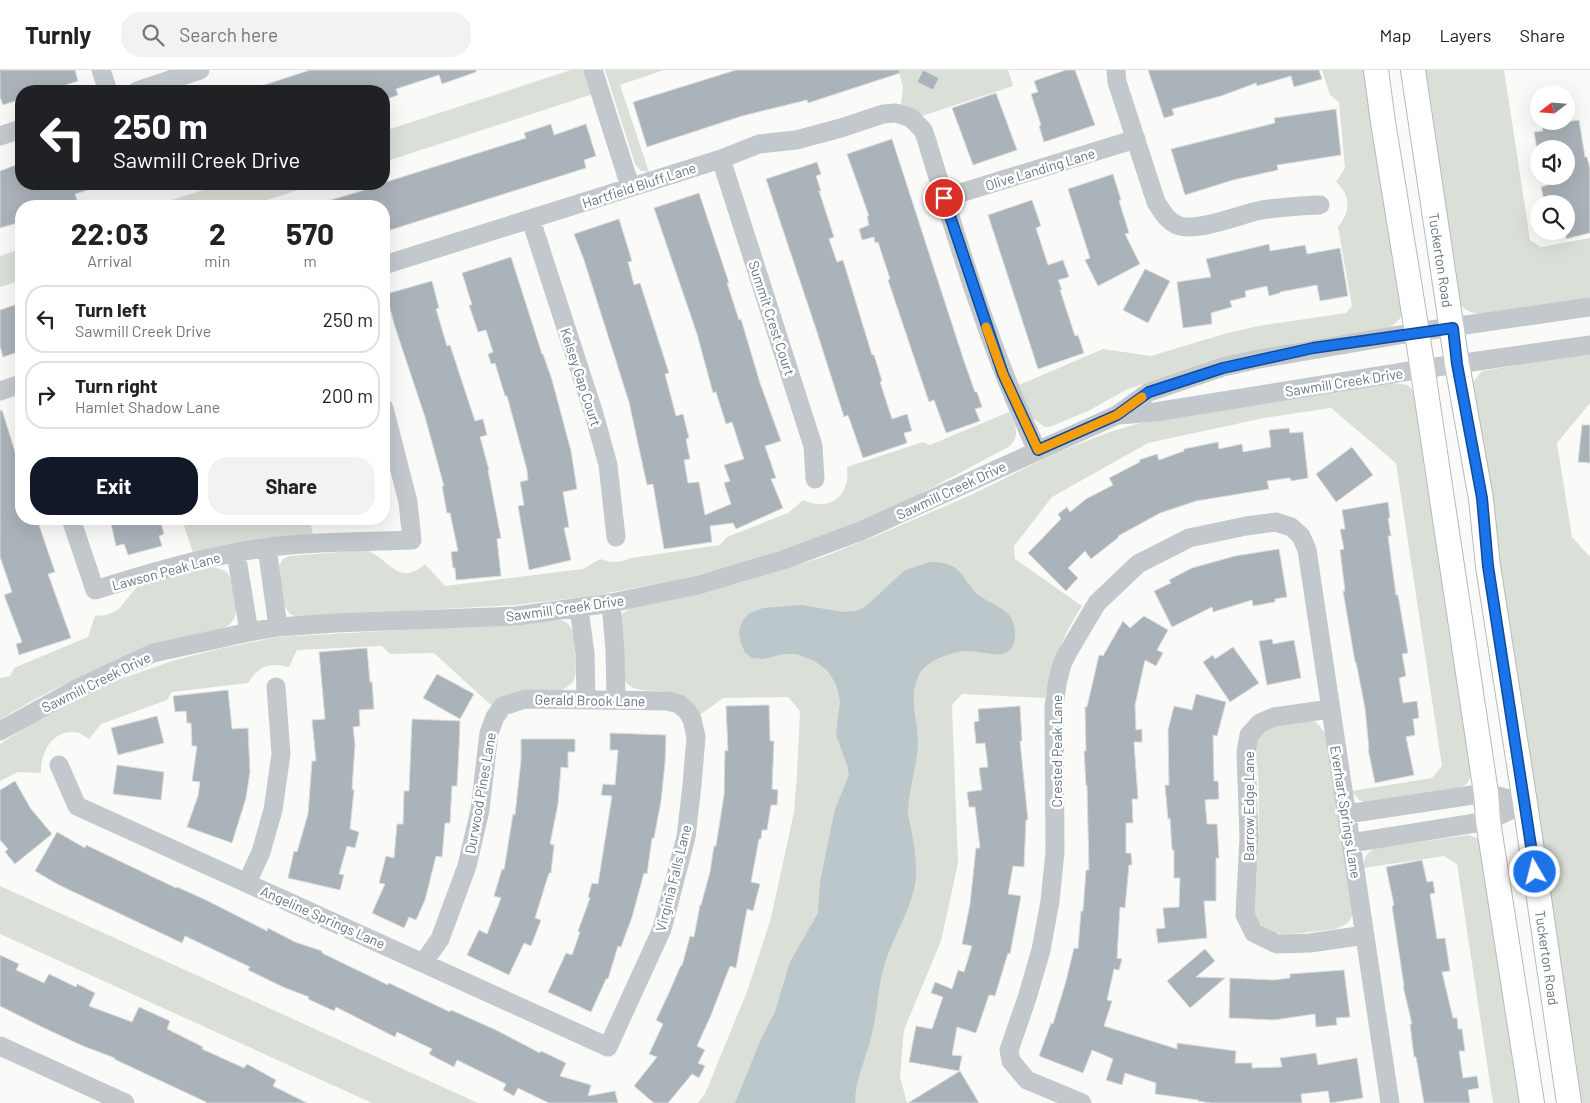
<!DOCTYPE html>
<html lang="en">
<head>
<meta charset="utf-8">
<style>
  body { margin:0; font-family:Barlow,sans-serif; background:#f2f2f2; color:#222; height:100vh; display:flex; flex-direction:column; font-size:19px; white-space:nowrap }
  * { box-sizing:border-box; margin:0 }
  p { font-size:16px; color:#767676 }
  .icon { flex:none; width:28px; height:28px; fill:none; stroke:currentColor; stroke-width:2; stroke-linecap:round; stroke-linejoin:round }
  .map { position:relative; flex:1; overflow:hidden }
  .sheet { position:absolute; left:15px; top:130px; width:375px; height:325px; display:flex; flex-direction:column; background:#fff; border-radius:20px; box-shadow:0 5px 20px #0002 }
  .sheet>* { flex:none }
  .banner { position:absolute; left:15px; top:15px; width:375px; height:105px; border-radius:20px; box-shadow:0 5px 20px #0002; background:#202124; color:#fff; overflow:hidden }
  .needle { width:32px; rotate:253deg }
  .buttons { position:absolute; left:1530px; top:15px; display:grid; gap:10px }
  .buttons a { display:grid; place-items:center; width:45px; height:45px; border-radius:50%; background:#fff; box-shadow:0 5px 20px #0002; font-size:25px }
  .pin { position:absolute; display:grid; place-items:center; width:42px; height:42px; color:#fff; margin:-21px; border:2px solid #fff; border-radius:50%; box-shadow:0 1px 5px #0007 }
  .me { position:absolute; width:55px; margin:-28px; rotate:352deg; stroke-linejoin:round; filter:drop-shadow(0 0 4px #0008) }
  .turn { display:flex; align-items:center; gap:18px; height:105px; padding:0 15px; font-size:22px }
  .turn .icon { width:65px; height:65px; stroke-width:2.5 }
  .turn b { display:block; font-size:35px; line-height:42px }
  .eta { display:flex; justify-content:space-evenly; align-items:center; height:85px; text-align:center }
  .eta b { font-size:30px; font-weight:700; line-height:35px }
  .primary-button { display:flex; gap:10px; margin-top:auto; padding:10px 15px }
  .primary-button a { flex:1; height:58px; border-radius:20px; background:#111827; color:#fff; font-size:20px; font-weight:700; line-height:58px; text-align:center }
  .primary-button a+a { background:#f2f2f2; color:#222 }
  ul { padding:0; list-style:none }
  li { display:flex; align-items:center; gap:15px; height:68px; margin:0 10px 8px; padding:0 5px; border:2px solid #e0e0e0; border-radius:20px }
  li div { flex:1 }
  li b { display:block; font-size:19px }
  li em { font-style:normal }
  header { display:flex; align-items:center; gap:30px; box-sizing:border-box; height:70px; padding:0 25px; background:#fff; border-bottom:1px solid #e0e0e0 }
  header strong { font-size:24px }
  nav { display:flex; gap:28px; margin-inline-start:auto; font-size:18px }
  .search { width:350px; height:45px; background:#f2f2f2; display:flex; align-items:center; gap:12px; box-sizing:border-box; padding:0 18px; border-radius:20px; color:#767676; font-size:19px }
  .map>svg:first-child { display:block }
</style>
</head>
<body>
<header>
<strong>Turnly</strong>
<div class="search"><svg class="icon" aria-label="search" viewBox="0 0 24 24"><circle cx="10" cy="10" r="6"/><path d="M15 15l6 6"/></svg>Search here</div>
<nav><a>Map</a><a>Layers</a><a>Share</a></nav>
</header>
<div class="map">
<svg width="1590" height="1033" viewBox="0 0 1590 1033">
  <rect width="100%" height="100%" fill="#fafaf8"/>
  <path fill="#dadfd7" d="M571,0H585L593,24L384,92V61Z
    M605,0H664L620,15L649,102L641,101L635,94Z
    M898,0H1008L1013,16L922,46L901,35L903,16Z
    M1322,0H1369L1404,237C1402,249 1397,253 1387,259L1296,273L1216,290L1128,319L1088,341L1052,356L1045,357L1032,348L1019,315L1103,279L1151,286L1224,264L1258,256L1346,243L1352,236L1338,157C1351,142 1351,125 1336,112L1345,98L1339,32L1330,25Z
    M1423,0H1504L1530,170L1541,177L1590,168V228L1480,244C1467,242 1462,239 1456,227Z
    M222,114H317L248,136H153Z
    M21,179V210L0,217V186Z
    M1590,283V333L1557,373L1572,467L1590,487V1033H1580L1472,313L1482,301Z
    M1392,313L1408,315L1418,327L1474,699L1467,714L1458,719L1367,733C1360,731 1356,728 1352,721L1432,708L1442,696L1396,393L1331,338L1264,348L1148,373L1052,427L1014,476L1015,489L1082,536C1062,566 1053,593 1045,628L962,624L952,635L958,793L941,871L904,960L900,1006L907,1033H698L705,1024L748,919L771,848L794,742L797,705L800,641L788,627L723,628L700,645C694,635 687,629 676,624C659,617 637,627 624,610L620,547L623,543L631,538L690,526L746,511L823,487L878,465L971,425L1056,383L1107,363L1153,349Z
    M1009,342C1015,355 1021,365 1010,376L894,438L827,465L751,491L677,510L591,526L516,535L297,547L290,544L282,532L279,496L283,489L289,486L366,480C389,488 398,518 425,494L445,516L583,499L600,489C612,493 619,493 631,488L720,475L727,467L788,443L803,430C830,443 851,425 847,397L923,372L930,375Z
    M182,449H310L313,465L193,483Z
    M210,498C219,497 228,500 231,510C235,521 240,544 231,553C223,562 195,565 184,568C119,588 57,614 0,650V608L10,606L14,598L88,567L95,546L107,545L118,540L136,518L167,508Z
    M558,549C564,551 568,552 571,558C574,563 577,599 575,606C574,613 568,617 562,620L492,636L434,583L390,584L382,576L297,580L289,597C269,592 259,596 248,613L172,622L167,630L101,654L89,669C86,667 82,664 79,663C54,657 40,682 41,703L18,702L0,711V674L35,651L77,628L118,610L172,591L218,579L278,567L530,553Z
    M1311,651L1316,652L1326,664L1353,842C1351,852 1346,855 1336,859C1321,860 1277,869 1265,859C1260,855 1257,849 1254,843C1258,797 1260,751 1258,705C1257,693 1251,675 1260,664C1270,653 1297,653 1311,651Z
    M1469,765L1477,768L1486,778L1524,1033H1493L1457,794L1444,786L1364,798C1363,787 1367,783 1376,778Z
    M0,816L478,1033H372L0,864Z"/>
  <path fill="#bbc7cb" d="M930,492C938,492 944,492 952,496C963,502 968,516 977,524C986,531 997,534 1006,542C1011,546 1015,555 1015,562C1015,597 985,580 966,581C952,581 927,591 920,603C907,626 918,649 918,673C917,696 909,718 908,741C908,747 910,753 911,759C914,775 917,792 916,808C912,839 894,864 885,893C877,917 878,943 871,967C866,989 855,1010 855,1033H735L761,969L775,942L790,892L818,843L820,812L835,739L849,705L847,695L836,665L840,631L836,614L827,600L813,590L796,584H784L763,589L752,588L745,583L741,573L739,562L742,552L748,544L763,538L801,535L843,542L856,541L865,537L905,500Z"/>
  <path fill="#aab3b9" stroke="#dcdcda" d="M0,0H75L78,11L47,21H21V29L3,35L0,27Z
    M310,0H476V2L442,14L439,5L396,19L398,25L384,30V21H252V19Z
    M736,0H899L900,3L808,33L807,30L742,46L647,77L633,32Z
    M923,0L939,8L933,20L917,12Z
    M1066,0H1075L1095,55L1044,72L1039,56L1041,55L1031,24L1038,22L1034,11Z
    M1148,0H1319L1322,9L1294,17L1291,6L1257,16L1256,13L1221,26L1172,39L1174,45L1164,48Z
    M996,23L1017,80L973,95L952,38Z
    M1336,39L1341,85L1277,95L1278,100L1233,110L1185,125L1171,79L1275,53L1274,48Z
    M1579,50L1585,87H1587L1590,99V163L1566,169V134H1545L1541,117L1555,113L1554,106H1566V79H1537L1534,62L1543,61L1542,56Z
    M551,54L554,65L586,54L596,86L584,90L586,98L384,162V136H322L321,133L368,119L367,118L526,68L524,63Z
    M892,69L964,291L975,322H977L982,337L975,339L980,351L946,363L934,330L929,332L888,210L890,209L878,172L875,173L874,167L862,170L859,159L869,155L867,146H869L847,84Z
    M817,92L821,104L816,106L821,121H819L834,167L829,169L837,192L843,190L872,285H874L882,311L880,312L892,349L907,344L912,361L904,363L907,373L863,388L848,345L844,347L817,262L766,109Z
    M21,93V114H99L100,116L75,124L78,133L69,136H62L61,133L51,136H21V152L0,158V101Z
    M1113,104L1121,130L1119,131L1129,163L1125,164L1140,194L1098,216L1085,190L1090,188L1068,119Z
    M699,123L729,213H727L739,250L741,249L760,313L781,371L765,376L776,408L771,409L783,438L736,459L733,453L710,456L712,472L664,479L653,414L647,415L629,332L584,190L574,164L619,149L632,191L628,192L634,215L640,213L669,303L665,304L676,346L683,344L689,368L686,369L690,389L684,390L688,413L699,412L705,445L731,434L724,413L730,411L724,395L744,389L732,352L726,354L716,322L713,323L697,264L654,138Z
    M1032,130L1041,156L1036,158L1048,195L1063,190L1069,207L1058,210L1062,220H1060L1075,266L1078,265L1084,283L1038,299L988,145Z
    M1269,174L1270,181L1305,175L1307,184L1340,178L1348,226L1320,231L1317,215L1280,222V223L1269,226L1267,216L1245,221L1246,227L1230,231L1232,237L1211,243L1212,254L1183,258L1177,212L1211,207L1206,189Z
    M511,187L542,284H543L552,310L571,381L577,419L563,422L569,457L564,458L571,490L529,500L518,436L524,435L520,412L528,410L527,400L507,326H505L495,293L491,294L488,284L493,282L486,260L478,262L469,235H472L462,203Z
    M1145,199L1170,211L1148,253L1123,240Z
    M432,211L439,238L436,239L447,276L450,275L475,351L483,349L487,365L480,367L489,400H488L501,468L497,469L501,506L456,510L455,498H453L451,482L458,481L450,443H447L442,416H444L425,347L395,257L386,224Z
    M21,233V281L3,287L0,276V240Z
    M2,340L21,401V449H37L55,502L48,504L71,568L19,585L16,574L22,572L4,525L12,522L0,487V341Z
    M1582,355H1590V393L1578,392Z
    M1289,358L1290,363L1303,362L1308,408L1291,411L1290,408L1267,411L1269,419L1196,431L1160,443L1118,466L1119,467L1091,489L1085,481L1068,498L1078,508L1066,521L1028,483L1061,449L1058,444L1067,437L1070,442L1086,429L1113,415L1109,408L1140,392L1139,390L1157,384L1159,390L1184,381V379L1218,372L1219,379L1242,374L1243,382L1271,377L1269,360Z
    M1352,377L1373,405L1336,432L1316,404Z
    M1388,432L1390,448H1388L1391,466H1388L1396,525H1398L1408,583L1402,584L1406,606L1399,608L1403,633L1417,631L1419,648L1413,649L1415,665L1406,667L1414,705L1375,713L1368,679H1369L1365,638L1356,592H1355L1343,521H1345L1340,480L1344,479L1340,459H1345L1342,440Z
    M110,449H160L164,464L159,466L162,476L128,485L124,474L116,476Z
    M1279,479L1287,527L1275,529V532L1253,536L1252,530L1213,542L1212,537L1172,557L1154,521L1171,513L1169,510L1192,498L1235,486Z
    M1144,546L1168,560L1157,580L1163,583L1156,596L1145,590L1135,635L1136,660L1142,659V672H1134L1138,729H1132L1133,753H1126V783H1131L1132,795H1129L1125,838L1120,837L1117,888L1122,889L1119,900L1114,899L1107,930L1112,931L1104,956L1177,979V973L1236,981L1235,993H1252V998L1282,997L1280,988L1316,983L1318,995L1357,988L1363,1028L1330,1033L1328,1021L1301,1024L1302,1033H1211L1198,1031V1030L1155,1024L1156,1013L1125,1003L1122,1015L1106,1010L1113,989L1092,980L1083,1003L1039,986L1051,953L1053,954L1066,911L1074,878L1078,879L1081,841H1083L1086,800H1089L1087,715H1086L1084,681H1086L1085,637H1087L1099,585L1103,586L1123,551L1130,558Z
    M1272,569L1273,574L1294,570L1301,608L1267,615L1259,571Z
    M1233,577L1259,613L1230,632L1203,592L1213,585L1215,589Z
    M367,578L370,612H372L374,639L359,640L360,656L353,657L355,675L352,719L354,720L350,759L359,762L355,778L347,776L339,804L344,805L340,820L288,808L294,781L297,782L308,744L312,691H316L312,650L325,649L319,582Z
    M437,604L474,624L460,649L423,628Z
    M228,620L232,659L248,658L250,702L246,728L232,773L187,757L198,726L200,712L192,711L197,676H192L191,653H187L186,641L175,642L173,626Z
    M1196,624L1226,632L1217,666L1213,665L1214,711H1218L1219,729L1205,730L1207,754H1217L1219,788H1216V831H1204L1207,868L1158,873L1156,859L1165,858L1163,838L1179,837L1180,808H1174V780H1172L1170,748L1168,749L1165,715H1169L1168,660L1174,636L1192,640Z
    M769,635L770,671H774L772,719L778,720L777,735H771L767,760H762L761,769H759L751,812L760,814L753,841L747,839L736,898L730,896L711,945L697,976L705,980L698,993L705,996L699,1008L692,1004L668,1033H654L634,1016L657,987L649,984L663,954L656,950L668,925L681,895L682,896L690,866L694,867L700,835H701L710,802L714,776H716L724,725L725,680L728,681L726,636Z
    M1020,636L1022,671H1020L1028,750H1026L1024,797L1013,796L1008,824L1021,826L1010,884L1008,883L995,926L989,925L976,963L957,957L952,985L962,986L959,1001L909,992L916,956L932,959L943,927L931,923L935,912L952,919L958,900L964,902L972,876L962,874L970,834L976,778H980L975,737H969L967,722L982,720L979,698L988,697L985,673L976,674L974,652L979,651L978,639Z
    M157,646L164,673L118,685L111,658Z
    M412,649L460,651L459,678L457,716H452L450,753H445L442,787L436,786L425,830L416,850L409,847L404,858L372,843L385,814L379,813L386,786L394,788L397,754H403L404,721H409Z
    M610,663L666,665L665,693L661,731L654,768H652L647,804L644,803L632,847L621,877L618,876L608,909H606L591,942L548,922L566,883L572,885L580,862L578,861L590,828L588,827L592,813L598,814L612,726L601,725L603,714L615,715L618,680H610Z
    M521,669H575V682H568V698L561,697L558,734L550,774L554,775L551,803H549L535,848L541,850L531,876L524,873L509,905L467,885L479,860L487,864L501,828L494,826L502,799L504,800L513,744L515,745L521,690Z
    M117,695L164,702L161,730L113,724Z
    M15,711L31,739L52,764L15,794L5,782L8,779L0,770V720Z
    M57,762L85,778L86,775L176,818L177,817L208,831L267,861L268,858L295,872L322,881V883L388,915L389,913L450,942L451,940L496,960L540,983L541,981L566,993L560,1006L591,1015L588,1026L615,1021L618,1033H549L518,1018L514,1026L503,1020L506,1014L457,990L454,997L429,984L432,979L397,962L395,967L336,937L334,941L308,929L309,927L283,917L248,900L250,897L185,866L182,873L59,815L35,801Z
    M1422,790L1427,812L1433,811L1435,823L1430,824L1437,869L1445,868L1450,901L1442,902L1453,948H1457L1458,959H1462L1465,981H1459L1463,1008L1477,1006L1479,1018L1468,1020L1470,1033H1424L1416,987H1414L1410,954H1412L1403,916H1404L1392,836L1394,835L1386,797Z
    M1205,879L1215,891L1196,907L1225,908L1190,938L1167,911Z
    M0,885L19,894L16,900L44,913L49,904L76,917L77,914L95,923L89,936L132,952L139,937L170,951L167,959L203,977L202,979L244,998L247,994L276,1010L273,1016L307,1033H208L114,989L115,988L83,976L42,957L0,936Z
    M1344,900L1350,947L1336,948L1337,955L1316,957L1315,944L1274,950L1229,948L1230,908L1274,910L1290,908V904Z
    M960,1001L979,1033H908Z"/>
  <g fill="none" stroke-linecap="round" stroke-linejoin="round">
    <g stroke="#b5babe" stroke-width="26">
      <g id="major">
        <path d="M1376,0L1383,52L1417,262L1486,723L1488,751L1532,1033"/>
        <path id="s1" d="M1413,0L1457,294L1481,429L1488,496L1525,733L1569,1033"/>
      </g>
    </g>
    <path stroke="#c3c8cc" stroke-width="19" d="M101,0L108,21
      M593,0L630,116
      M1116,0L1117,12L1156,132C1162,141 1166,150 1177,155C1197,163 1240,144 1262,140C1281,137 1301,136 1320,135
      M137,21L200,0
      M0,66L21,59
      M721,89L813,376L815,409
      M944,128L1136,69
      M531,150L594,344L608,395L616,467
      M384,195L721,89L759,74L796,70L841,58L883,44L896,43L911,48L923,60L926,68C958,174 990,280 1037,380
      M0,321L21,314
      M1118,345L1155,342L1422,299L1590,275
      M71,449L95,520C159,500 223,481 289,475C330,471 371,472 412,470L408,432L384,338
      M267,478L278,557
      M236,483L249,562
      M611,533L615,580L616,630
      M579,538L585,584L586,629
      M1330,639L1274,647L1260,653L1249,665L1246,682L1249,767L1245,845L1254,863L1277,874L1310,873L1365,865
      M0,661L76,619L153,583L249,562L278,557L336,553L516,546L611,533L698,515L783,490L861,461L1117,345L1149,322L1223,297L1259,289L1417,262L1590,237
      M59,695L77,736L608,977L662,859L686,767L692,715L696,667L692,649L687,641L679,634L668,631L525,629L503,636L495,647L489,663L480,740L467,796L440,869L423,893
      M1347,744L1486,723L1525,733
      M1351,773L1488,751L1525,733
      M247,813L261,782L273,740L281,684L276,617
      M0,976L125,1033
      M1082,1033L1027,1010L1011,991L1009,980L1027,928L1041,880L1050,831L1055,782L1054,637L1057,614L1062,594L1068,582L1097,533L1138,494L1189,468L1246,456L1276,452L1291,457L1301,466L1307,480L1390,1033"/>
    <use href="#major" stroke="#fff" stroke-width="24"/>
  </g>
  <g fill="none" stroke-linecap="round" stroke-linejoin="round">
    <g stroke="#114b97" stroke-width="12">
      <path id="route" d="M944,128L1003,304L1038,380L1117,345L1149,322L1223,298L1313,278L1453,258L1457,294L1482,428L1488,496L1535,802"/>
    </g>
    <use href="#route" stroke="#1a73e8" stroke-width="9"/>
    <path stroke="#f59e0b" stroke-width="9" d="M986,257L1003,304L1038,380L1117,345L1142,327"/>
  </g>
  <g text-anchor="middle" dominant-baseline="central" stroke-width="5" stroke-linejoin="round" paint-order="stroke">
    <g font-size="14" fill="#657683" stroke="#fff">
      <text transform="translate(1040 99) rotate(-17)">Olive Landing Lane</text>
      <text transform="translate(639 115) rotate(-18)">Hartfield Bluff Lane</text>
      <text stroke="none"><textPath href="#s1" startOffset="192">Tuckerton Road</textPath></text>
      <text transform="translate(772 248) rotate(72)">Summit Crest Court</text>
      <text transform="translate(581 307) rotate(72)">Kelsey Gap Court</text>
      <text transform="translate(1344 312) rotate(-9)">Sawmill Creek Drive</text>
      <text transform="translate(951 420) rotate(-25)">Sawmill Creek Drive</text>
      <text transform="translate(166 501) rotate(-15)">Lawson Peak Lane</text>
      <text transform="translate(565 538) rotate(-8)">Sawmill Creek Drive</text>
      <text transform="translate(96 612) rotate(-26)">Sawmill Creek Drive</text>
      <text transform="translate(590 630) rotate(1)">Gerald Brook Lane</text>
      <text transform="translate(1056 681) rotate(-90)">Crested Peak Lane</text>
      <text transform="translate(480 723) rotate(-80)">Durwood Pines Lane</text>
      <text transform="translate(1248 736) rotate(-90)">Barrow Edge Lane</text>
      <text transform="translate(1346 742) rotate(81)">Everhart Springs Lane</text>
      <text transform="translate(673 808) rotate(-76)">Virginia Falls Lane</text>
      <text transform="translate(323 847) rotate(24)">Angeline Springs Lane</text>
      <text stroke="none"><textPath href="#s1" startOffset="898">Tuckerton Road</textPath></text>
    </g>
  </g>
</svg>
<div class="buttons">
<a><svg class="needle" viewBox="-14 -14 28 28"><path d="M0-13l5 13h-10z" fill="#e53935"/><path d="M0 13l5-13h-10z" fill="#767676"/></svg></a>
<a><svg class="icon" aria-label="sound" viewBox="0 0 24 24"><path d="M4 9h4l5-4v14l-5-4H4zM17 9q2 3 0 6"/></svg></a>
<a><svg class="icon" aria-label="search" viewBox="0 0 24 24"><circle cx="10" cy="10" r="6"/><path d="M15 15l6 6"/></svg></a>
</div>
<div class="pin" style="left:944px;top:128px;background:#d93025"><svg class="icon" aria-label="arrive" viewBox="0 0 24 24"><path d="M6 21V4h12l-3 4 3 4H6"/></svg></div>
<svg class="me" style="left:1535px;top:802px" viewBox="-20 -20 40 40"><circle r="17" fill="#1a73e8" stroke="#fff" stroke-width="3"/><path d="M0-11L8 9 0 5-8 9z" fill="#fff"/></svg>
<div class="banner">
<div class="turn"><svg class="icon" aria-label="left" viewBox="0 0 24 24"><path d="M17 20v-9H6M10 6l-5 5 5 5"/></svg><div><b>250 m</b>Sawmill Creek Drive</div></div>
</div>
<section class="sheet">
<div class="eta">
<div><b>22:03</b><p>Arrival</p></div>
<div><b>2</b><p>min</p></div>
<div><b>570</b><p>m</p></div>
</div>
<ul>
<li><svg class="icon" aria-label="left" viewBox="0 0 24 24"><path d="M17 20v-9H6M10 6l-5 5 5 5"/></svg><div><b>Turn left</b><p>Sawmill Creek Drive</p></div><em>250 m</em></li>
<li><svg class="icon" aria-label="right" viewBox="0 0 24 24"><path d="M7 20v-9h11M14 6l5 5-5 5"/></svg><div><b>Turn right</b><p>Hamlet Shadow Lane</p></div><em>200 m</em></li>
</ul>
<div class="primary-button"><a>Exit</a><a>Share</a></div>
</section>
</div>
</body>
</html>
